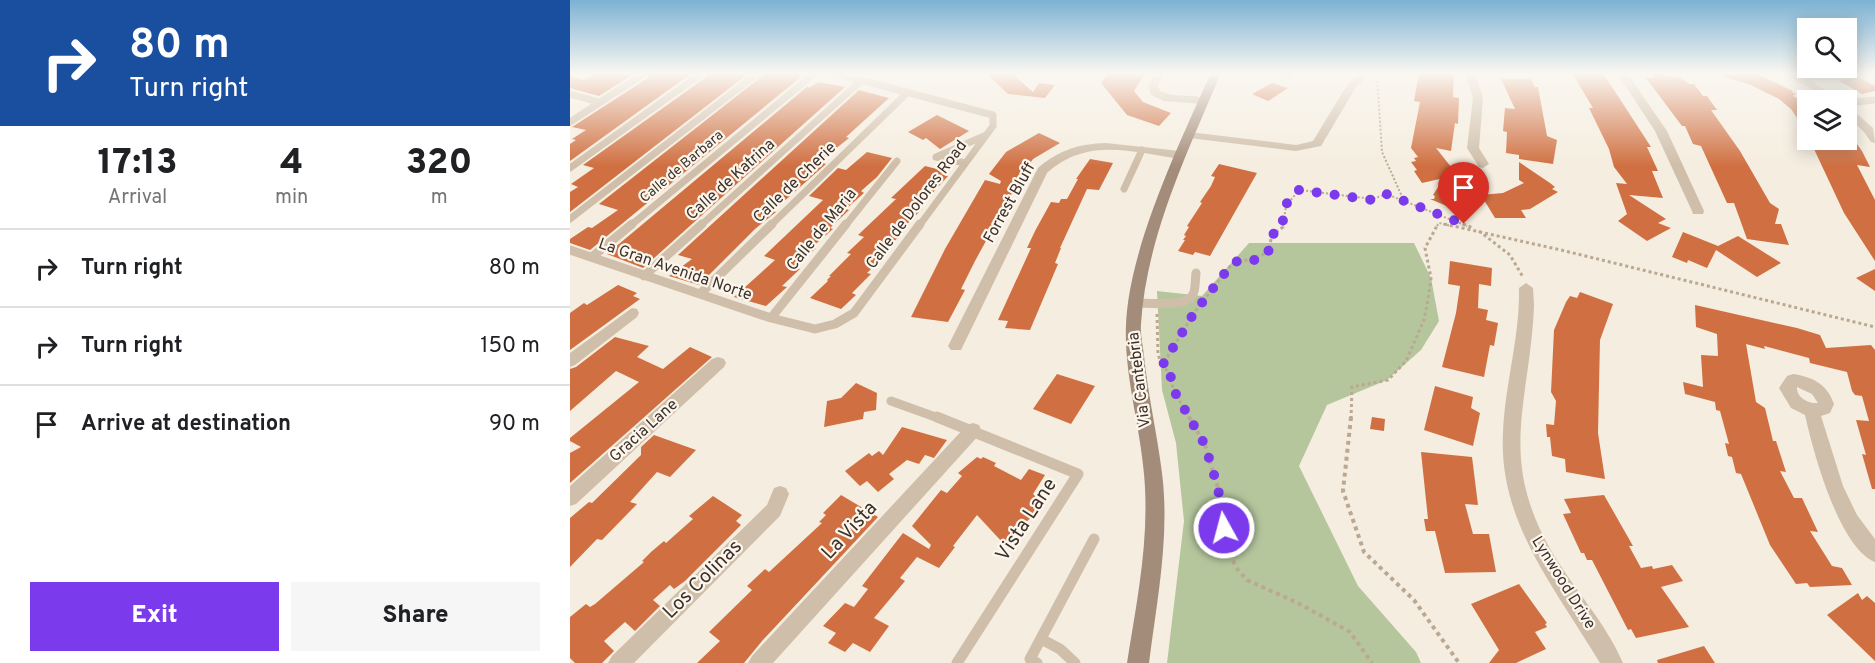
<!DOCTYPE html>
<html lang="en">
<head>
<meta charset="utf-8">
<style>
  body { margin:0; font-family:Overpass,sans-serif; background:#f6f6f6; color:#202124; height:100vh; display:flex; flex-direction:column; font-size:22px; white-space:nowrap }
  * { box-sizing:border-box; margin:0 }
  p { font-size:20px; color:#757577 }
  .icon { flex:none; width:33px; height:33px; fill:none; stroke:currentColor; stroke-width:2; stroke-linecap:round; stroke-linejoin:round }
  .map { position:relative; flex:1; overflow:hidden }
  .sheet { display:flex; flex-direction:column; background:#fff; width:570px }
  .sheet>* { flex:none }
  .guide { background:#1a4fa0; color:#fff; overflow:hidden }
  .fabs { position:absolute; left:1227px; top:18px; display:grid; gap:12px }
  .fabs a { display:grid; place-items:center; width:60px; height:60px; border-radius:0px; background:#fff; box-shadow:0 3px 15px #0003; font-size:30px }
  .pin { position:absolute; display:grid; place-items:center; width:51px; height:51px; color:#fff; margin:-62px -26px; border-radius:50% 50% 50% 0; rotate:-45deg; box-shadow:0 0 6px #0007 }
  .pin .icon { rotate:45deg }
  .me { position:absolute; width:66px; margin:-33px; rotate:353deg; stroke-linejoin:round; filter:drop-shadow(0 0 4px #0008) }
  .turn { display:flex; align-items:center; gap:21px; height:126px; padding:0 30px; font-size:27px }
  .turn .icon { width:78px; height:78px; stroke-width:2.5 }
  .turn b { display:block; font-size:42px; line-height:51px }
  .eta { display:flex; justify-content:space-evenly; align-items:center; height:102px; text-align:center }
  .eta b { font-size:36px; font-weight:800; line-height:42px }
  .action { display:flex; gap:12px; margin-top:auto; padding:12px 30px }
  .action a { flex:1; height:69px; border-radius:0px; background:#7c3aed; color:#fff; font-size:24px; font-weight:800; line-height:69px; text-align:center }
  .action a+a { background:#f6f6f6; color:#202124 }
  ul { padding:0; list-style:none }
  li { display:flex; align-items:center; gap:18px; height:78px; padding:0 30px; border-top:2px solid #e0e0e0 }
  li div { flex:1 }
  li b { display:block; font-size:22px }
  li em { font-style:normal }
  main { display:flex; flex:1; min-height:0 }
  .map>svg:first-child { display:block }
</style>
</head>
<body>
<main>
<section class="sheet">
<div class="guide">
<div class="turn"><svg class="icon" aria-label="right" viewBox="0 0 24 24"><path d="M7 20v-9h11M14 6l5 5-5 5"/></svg><div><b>80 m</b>Turn right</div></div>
</div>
<div class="eta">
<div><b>17:13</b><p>Arrival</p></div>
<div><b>4</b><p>min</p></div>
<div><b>320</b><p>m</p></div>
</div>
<ul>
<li><svg class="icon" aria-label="right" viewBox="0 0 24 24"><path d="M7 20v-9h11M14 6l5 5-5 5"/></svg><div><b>Turn right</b></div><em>80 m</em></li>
<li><svg class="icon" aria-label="right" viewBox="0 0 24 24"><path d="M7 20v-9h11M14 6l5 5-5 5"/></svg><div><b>Turn right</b></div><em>150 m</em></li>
<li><svg class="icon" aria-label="arrive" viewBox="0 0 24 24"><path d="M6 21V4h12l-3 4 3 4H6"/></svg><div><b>Arrive at destination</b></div><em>90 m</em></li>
</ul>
<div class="action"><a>Exit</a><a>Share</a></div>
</section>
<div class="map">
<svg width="1305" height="663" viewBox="0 0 1305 663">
  <rect width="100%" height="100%" fill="#f5eddf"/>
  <path fill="#b5c69d" d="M679,243H844L861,278L869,321L851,350L817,380L757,405L729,466L788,586L846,652L851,663H597L614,521L606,443L592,390L587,291L632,296Z"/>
  <path fill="#d07042" d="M28,73H65L29,96L0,88V76L14,80Z
    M81,73H122L0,161V144L6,140L2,139L16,130L2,127L78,78Z
    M138,73H179L0,212V192L8,187L1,184L24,168L13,165L135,78Z
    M194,73H225L232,76L20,250L0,243V239L18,227L22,228L48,210L29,204L191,77Z
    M416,73H447V78L463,92L469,83L485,85L475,98L438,94Z
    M538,73H575L564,91L573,102L601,113L589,126L557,115L531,83Z
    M849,73L884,75L883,97L889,98L888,124L885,123L881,151L866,148L897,187L891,196L905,195L896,211L885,207L884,209L860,199H864L865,196L863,195L874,178L852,183L844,171L847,170L841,162L846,161L844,158L848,157L841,148L850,102L844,101Z
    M1002,73H1033L1081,147H1077L1088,171H1082L1093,198L1059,195L1096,219L1088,223L1101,228L1077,241L1048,221L1057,214L1046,183L1057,184L1044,167L1039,149L1019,108H1023Z
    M1152,73H1185L1223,91L1222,92L1226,94L1223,96L1238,103V134L1221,109L1209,99L1181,85L1152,76Z
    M1084,74L1109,77L1119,84H1124L1133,96H1137L1147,110H1141L1170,151L1200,203L1209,209L1205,224H1211L1219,245L1177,239L1164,203H1157L1131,146L1123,144L1115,126H1112L1076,78H1084Z
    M1288,77L1305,86V91L1292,94L1269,81Z
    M931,79H961L965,87H968L977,136L987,140L983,164L949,159V155L936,153L937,132L933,131L935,108L945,109Z
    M248,82L275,87L73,268L37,254L238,86L239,88Z
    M702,83L718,88L698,101L682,94Z
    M289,90L319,98L276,137L279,138L249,162L256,164L203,211L206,212L185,229L129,285L99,276L122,259L108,255Z
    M367,115L399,131L370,149L356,138L353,140L338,132Z
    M469,133L490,143L463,159L452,175L405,261L391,289L395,290L378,322L341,317L375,249L415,180L430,184L431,181L419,174L436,152Z
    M1241,140H1284L1292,151L1300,167L1287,165L1305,200V261L1274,213L1244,149L1248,150Z
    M297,152L322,158L307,177L291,191L294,193L276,209L279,210L260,228L263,229L242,247L246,248L225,267L230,269L212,286L217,287L196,306L164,297L205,260L194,256L253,200L239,196L268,168L276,170Z
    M520,159L543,163L529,190L517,189L490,248H491L485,263L488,264L460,330L435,328L438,321L428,320L461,248H457L465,231L481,202L489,203L491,199H497L508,179H506Z
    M949,162L980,183L985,187L982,189L988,192L960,209L951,210L956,218H925L911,195L933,193L954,183L949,180Z
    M649,164L687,173L640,256L625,252L623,255L608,251L615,240H613L616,236L614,235L619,227L617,226L632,203L630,202L641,186L645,177L641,176Z
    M355,166L375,171L371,174L378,176L349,208L352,209L330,231L334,232L314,251L318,253L297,273L301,274L282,293L286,295L271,309L240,298L258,281L257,280L261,276H259L281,254L277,253L294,237L288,235L326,199L321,198Z
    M1113,232L1148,246L1168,236L1211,263L1187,277L1146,250L1137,268L1118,260L1117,263L1102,257Z
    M880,261L922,268L921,286L909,284L908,308L918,310L916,320L928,323L924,346L920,345L914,377L872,367L886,313L890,286L878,284Z
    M1305,269V291L1286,278Z
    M48,285L67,293L63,296L70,299L0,350V313L14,303L17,305Z
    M1010,292L1043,304L1030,340L1028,433L1035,479L996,472L995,459L982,456L980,437H977L976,424L984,425L986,401L981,392L984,330L996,302L1000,296L1007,298Z
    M1125,305L1227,328L1250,335L1256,348L1301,345L1305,350V489H1302L1292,454L1296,455L1286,420L1299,421L1292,396L1285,395L1282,391L1277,372L1240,363L1239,358L1194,346L1195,349L1176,344L1186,402L1195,408L1203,441H1206L1216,472L1210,471L1224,498H1232L1248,532L1240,531L1262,566L1272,568L1282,585L1240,587L1237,583L1226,584L1200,545L1171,474L1166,473L1162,457L1158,456L1155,443L1159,444L1150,411L1146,410L1145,402L1115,394L1113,382L1133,387L1131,355L1148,356L1147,334L1126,327Z
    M45,337L79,346L67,357L93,369L120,347L142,357L0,483V453L11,447L0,441V438L69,382L46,371L0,411V369L6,367Z
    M487,374L525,386L501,424L463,409Z
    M286,383L307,393L306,410L294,412L293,419L254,427L257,401L271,398Z
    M865,386L903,397L901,408L910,413L903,446L854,430Z
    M802,417L815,419L814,431L800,429Z
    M332,427L377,440L364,458L355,455L349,464L337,460L319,474L324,479L308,492L297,481L290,486L275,471L299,453L302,456L309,451L313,455Z
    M84,435L126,450L100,477L87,472L60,502L67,504L32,540L27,539L0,567V518L19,502L22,503L71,455V447Z
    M851,452L902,457L908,505L895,504L903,534H919L926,572L875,573L865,531H856L854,519H858Z
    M407,457L411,459L413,457L426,463L424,466L451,480L459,469L475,475L463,494L475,505L433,543L407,515L383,546L385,547L369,568L347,557L330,578L335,581L304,618L319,626L300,652L283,643L275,652L258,643L266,633L253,626L275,603L284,607L298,589L292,586L333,533L359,549L361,545L342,526L371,490L377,493L392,476L388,473Z
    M271,495L308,517L192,641L174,663H127L150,641L139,632L182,590L177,586L195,569L199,572L252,523L249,522L256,515L253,513Z
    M1034,495L1063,546H1059L1071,568L1082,566L1083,569L1102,565L1113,581L1091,587L1119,627L1066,638L1061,629L1058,630L1022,560H1017L1014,553H1011L993,514L1001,513L994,499Z
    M143,496L172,515L166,521L171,525L115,581L104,589L100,585L83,600L90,606L65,631L55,622L34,641L44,651L32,663H5L0,658V617L16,604L20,607L25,604L74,562L72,561L81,552L94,541L96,543L123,519L119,516Z
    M949,584L977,623L975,624L977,627L965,632L976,649L946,663H919L929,650L901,604Z
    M1288,593L1292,600L1297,596L1305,603V661L1257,615Z
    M1134,646L1145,663H1088L1087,660Z"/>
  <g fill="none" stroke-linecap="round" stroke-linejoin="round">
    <path stroke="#bba893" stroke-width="2" stroke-dasharray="2 2" stroke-linecap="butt" d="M803,80L807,81L808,91L812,152L834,201L897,226
      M713,226L716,206L729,190L803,199L816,194L834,201
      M867,226L869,223L881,226"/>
    <path stroke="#bba893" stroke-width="3" stroke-dasharray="3 3" stroke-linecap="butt" d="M874,224L991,250L1305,327
      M893,224L903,228
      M909,231L940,255L953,277
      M587,314L588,354L592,366
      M620,419L603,389L600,373L592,366L624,313L661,265L698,253L702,235L713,227V224
      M781,419L782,387L818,380L836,361L854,320L859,294L861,278L855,248L868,224"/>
    <path stroke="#bba893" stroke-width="4" stroke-dasharray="4 4" stroke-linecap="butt" d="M619,417L635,445L648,488L657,550L668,570L677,580L730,604L780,632L802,663
      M781,417L773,491L794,552L844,600L889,663"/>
    <path stroke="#cfbea9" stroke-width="7" d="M264,73L423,115V126L349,226
      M0,94L29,102
      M1276,103L1305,100
      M0,122L75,73
      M395,163L366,157L414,136
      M0,168L132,73
      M554,189L572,150
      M0,219L188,73
      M60,226L245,73
      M130,226L292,80
      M200,226L338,92
      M275,226L327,161"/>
    <path stroke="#cfbea9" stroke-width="9" d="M0,250L201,318L245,329L265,324L284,313L350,224
      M22,257L62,224
      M74,276L132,224
      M130,294L202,224
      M566,303C578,303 614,307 622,296C626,291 625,280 626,273
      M201,318L276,224
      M321,401L371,419"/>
    <path stroke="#cfbea9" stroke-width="11" d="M367,417L508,474L387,663
      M471,639L490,649L505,663
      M467,663L460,659L524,539"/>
    <path fill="#cfbea9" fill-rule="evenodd" d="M585,73H595L588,85L590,91C605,99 626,92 639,101L634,104L594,101L581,95L578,85Z
      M714,73H724L722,78L718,79L713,76Z
      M789,73H800L786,87L751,146L726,151L619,138L613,135L619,132L726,145L743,141L777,85Z
      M895,73H905L913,98L909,148L919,164L913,168L909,167L897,148L903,98Z
      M1047,73H1057L1097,131L1134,211L1133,214H1123L1122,211L1085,131Z
      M1213,73H1226L1273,100H1261Z
      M1276,104L1303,128L1305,143L1301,142L1294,132L1276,114Z
      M536,143L610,151L616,155L610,159C562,152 517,137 477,173L391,350H381L378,346L468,168C489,150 508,144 536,143Z
      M956,283L963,288L964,306C960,401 928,455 979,547C1001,586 1035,621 1053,663H1030C987,591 928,522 933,433C935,384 950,337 949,288Z
      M62,308L67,309L69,313L67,317L5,365L0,367V353Z
      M148,357L154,359L156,363L154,367L6,504L0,506V486L142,359Z
      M1223,374C1243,377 1257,384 1264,404L1260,413L1251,416L1273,486L1287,515L1305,539V562C1269,548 1243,451 1235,415L1221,408L1209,388L1217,376ZM1227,387L1242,394L1248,403C1238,404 1226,397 1227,387Z
      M403,423L409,425L411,430L409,435L203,663H178L182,656L397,425Z
      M210,486L216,488L219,494L210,516L64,663H38L42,656L197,505L204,488Z"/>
    <path fill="#a38c7a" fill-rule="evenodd" d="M641,73H651C618,151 576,238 571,324C570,334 573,345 574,356C578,395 587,433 592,473C600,536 587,600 579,663H557C567,600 580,538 574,474C570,425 554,375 556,325C559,248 609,144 641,73Z"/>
  </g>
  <linearGradient id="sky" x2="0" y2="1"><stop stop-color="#7cb2d4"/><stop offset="0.44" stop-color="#faf7f1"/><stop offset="1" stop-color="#faf7f1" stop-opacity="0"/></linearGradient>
  <rect width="1305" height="166" fill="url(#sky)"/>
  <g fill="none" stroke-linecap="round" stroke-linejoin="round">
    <path stroke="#7c3aed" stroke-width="10" stroke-dasharray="0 18" d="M654,528L648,488L635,445L603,389L600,373L592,366L624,313L661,265L669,260H686L698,253L702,235L713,227C712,212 716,198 729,190L803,200L816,194L894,224"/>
  </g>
  <g text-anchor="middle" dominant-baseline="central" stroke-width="4.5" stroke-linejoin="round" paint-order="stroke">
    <g font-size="14" fill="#3c312a" stroke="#fcf6ed">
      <text transform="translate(112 167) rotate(-40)">Calle de Barbara</text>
    </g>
    <g font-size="16" fill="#3c312a" stroke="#fcf6ed">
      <text transform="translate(161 180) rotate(-42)">Calle de Katrina</text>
      <text transform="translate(225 183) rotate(-44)">Calle de Cherie</text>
      <text transform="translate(440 203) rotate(-61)">Forrest Bluff</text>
      <text transform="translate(347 205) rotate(-53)">Calle de Dolores Road</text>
      <text transform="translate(252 230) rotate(-51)">Calle de Maria</text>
      <text transform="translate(105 270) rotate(19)">La Gran Avenida Norte</text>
      <text transform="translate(570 380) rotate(-97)">Via Cantebria</text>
      <text transform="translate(74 431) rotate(-42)">Gracia Lane</text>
      <text transform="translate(993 583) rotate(58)">Lynwood Drive</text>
    </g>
    <g font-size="20" fill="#3c312a" stroke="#fcf6ed">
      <text transform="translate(457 520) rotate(-57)">Vista Lane</text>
      <text transform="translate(280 531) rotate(-47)">La Vista</text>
      <text transform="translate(133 580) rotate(-45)">Los Colinas</text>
    </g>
  </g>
</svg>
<div class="fabs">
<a><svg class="icon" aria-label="search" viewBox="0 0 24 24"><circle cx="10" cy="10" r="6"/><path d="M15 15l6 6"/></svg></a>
<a><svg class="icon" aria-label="layers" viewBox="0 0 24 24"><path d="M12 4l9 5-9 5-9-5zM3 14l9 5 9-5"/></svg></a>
</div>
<div class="pin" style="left:894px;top:224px;background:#d93025"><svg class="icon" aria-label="arrive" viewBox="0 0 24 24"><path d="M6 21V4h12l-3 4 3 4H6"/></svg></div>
<svg class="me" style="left:654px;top:528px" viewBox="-20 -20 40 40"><circle r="17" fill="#7c3aed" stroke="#fff" stroke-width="3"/><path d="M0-11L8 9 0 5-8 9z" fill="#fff"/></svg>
</div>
</main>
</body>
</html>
